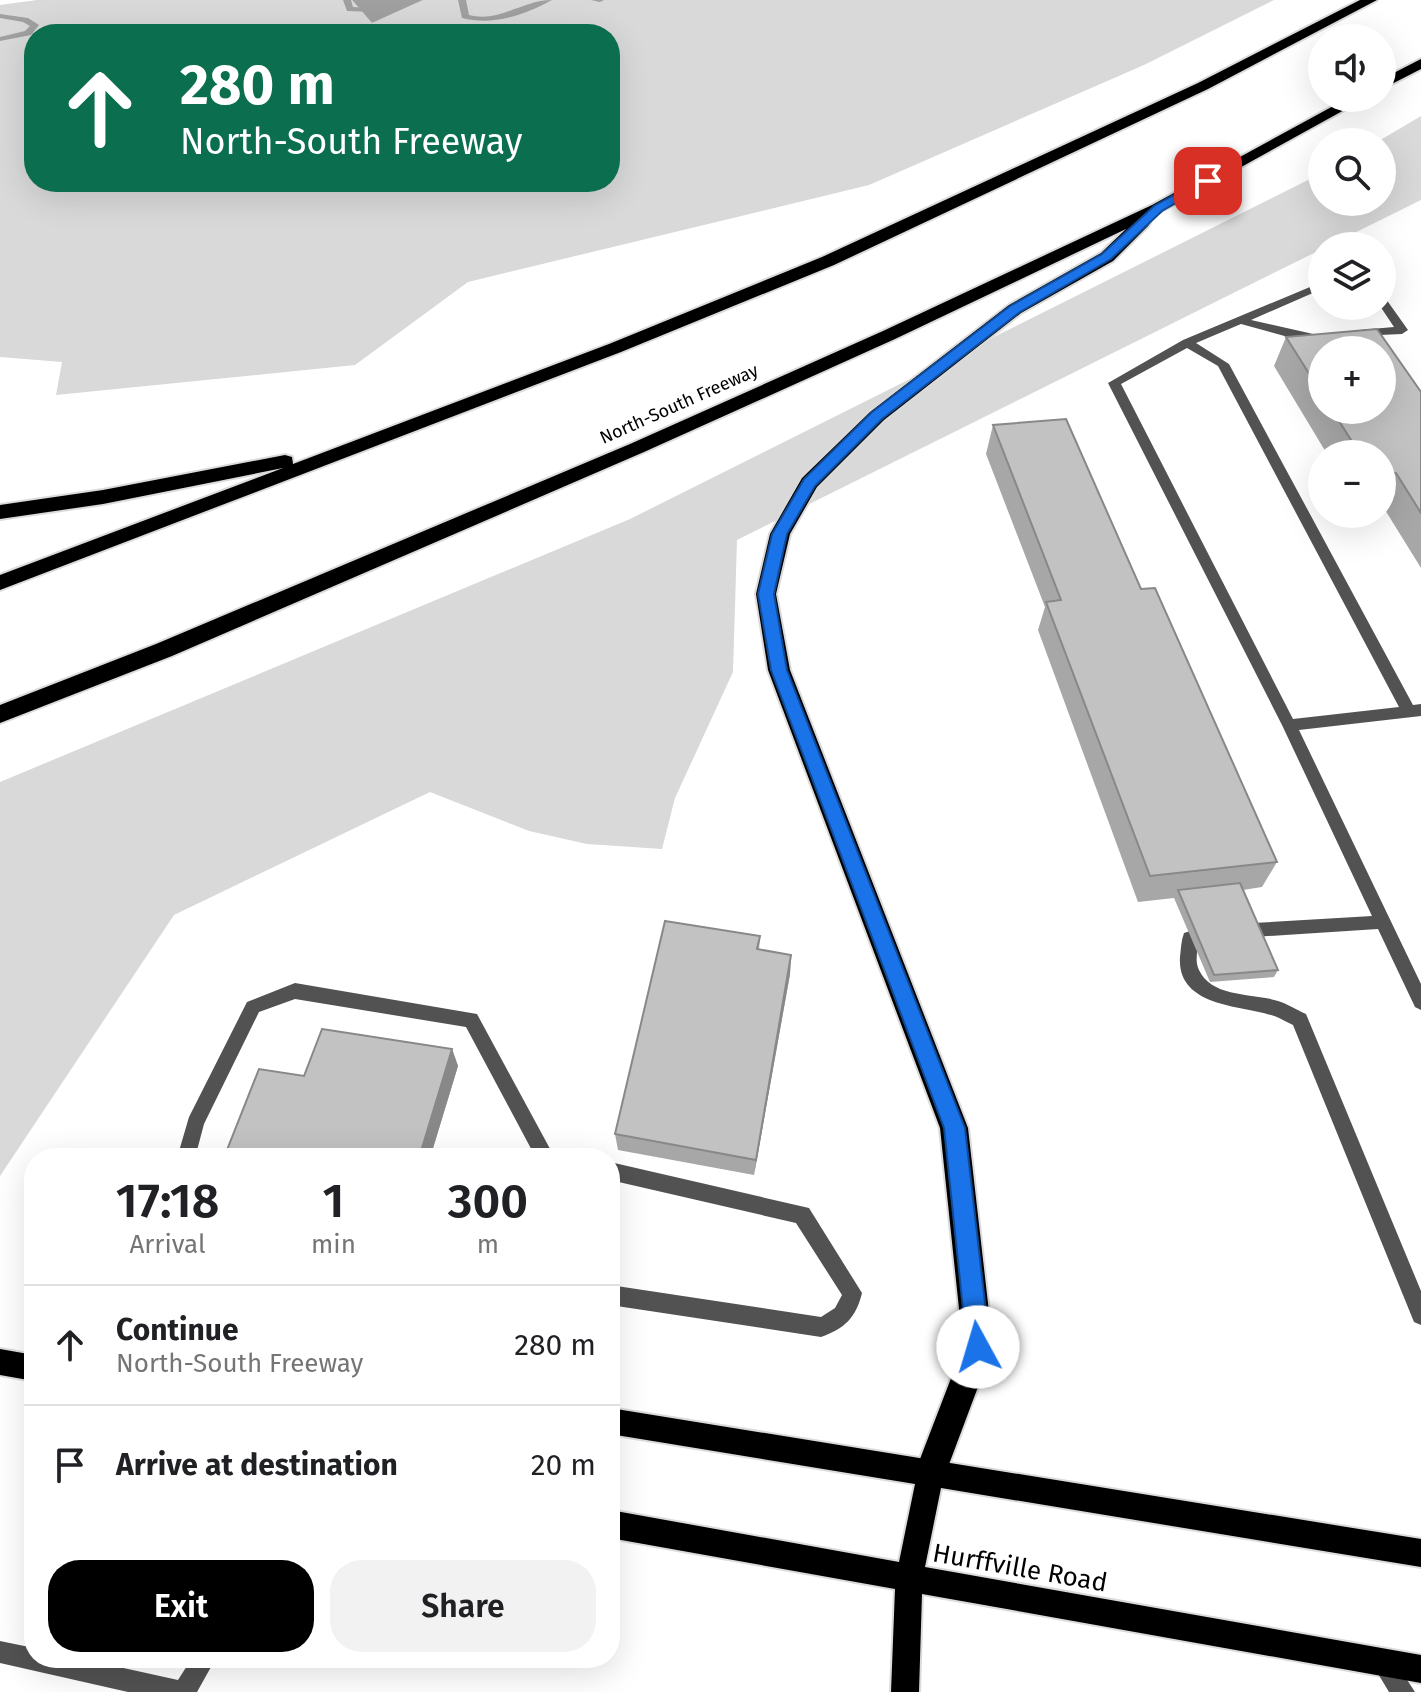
<!DOCTYPE html>
<html lang="en">
<head>
<meta charset="utf-8">
<style>
  body { margin:0; font-family:"Fira Sans",sans-serif; background:#f2f2f2; color:#202124; height:100vh; display:flex; flex-direction:column; font-size:30px; white-space:nowrap }
  * { box-sizing:border-box; margin:0 }
  p { font-size:26px; color:#757577 }
  .icon { flex:none; width:44px; height:44px; fill:none; stroke:currentColor; stroke-width:2; stroke-linecap:round; stroke-linejoin:round }
  .map { position:relative; flex:1; overflow:hidden }
  .sheet { position:absolute; left:24px; top:1148px; width:596px; height:520px; display:flex; flex-direction:column; background:#fff; border-radius:32px; box-shadow:0 8px 32px #0002 }
  .sheet>* { flex:none }
  .hud { position:absolute; left:24px; top:24px; width:596px; height:168px; border-radius:32px; box-shadow:0 8px 32px #0002; background:#0b6e4f; color:#fff; overflow:hidden }
  .controls { position:absolute; left:1308px; top:24px; display:grid; gap:16px }
  .controls a { display:grid; place-items:center; width:88px; height:88px; border-radius:50%; background:#fff; box-shadow:0 8px 32px #0002; font-size:40px }
  .pin { position:absolute; display:grid; place-items:center; width:68px; height:68px; color:#fff; margin:-34px; border-radius:16px; box-shadow:0 4px 12px #0006 }
  .me { position:absolute; width:88px; margin:-44px; rotate:354deg; stroke-linejoin:round; filter:drop-shadow(0 0 6px #0008) }
  .turn { display:flex; align-items:center; gap:28px; height:168px; padding:0 24px; font-size:36px }
  .turn .icon { width:104px; height:104px; stroke-width:2.5 }
  .turn b { display:block; font-size:56px; line-height:68px }
  .eta { display:flex; justify-content:space-evenly; align-items:center; height:136px; text-align:center }
  .eta b { font-size:48px; font-weight:600; line-height:56px }
  .action { display:flex; gap:16px; margin-top:auto; padding:16px 24px }
  .action a { flex:1; height:92px; border-radius:32px; background:#000; color:#fff; font-size:32px; font-weight:600; line-height:92px; text-align:center }
  .action a+a { background:#f2f2f2; color:#202124 }
  ul { padding:0; list-style:none }
  li { display:flex; align-items:center; gap:24px; height:120px; padding:0 24px; border-top:2px solid #e0e0e0 }
  li div { flex:1 }
  li b { display:block; font-size:30px }
  li em { font-style:normal }
  .map>svg:first-child { display:block }
</style>
</head>
<body>
<div class="map">
<svg width="1421" height="1692" viewBox="0 0 1421 1692">
  <rect width="100%" height="100%" fill="#fff"/>
  <path fill="#d9d9d9" fill-rule="evenodd" d="M37,0H352L372,23L423,0H1274L1144,65L869,185L468,282L355,365L56,395L62,362L0,357V5ZM34,34H610V182H34Z
    M1421,116V200L1328,246H1322V249L737,540L733,672L675,798L662,849L587,844L529,831L430,792L174,915L0,1176V782L630,519L1322,173V202H1382V142H1377Z"/>
  <path fill="#a0a0a0" d="M352,0H423L372,23Z"/>
  <g fill="none" stroke-linecap="round" stroke-linejoin="round">
    <path fill="#a0a0a0" fill-rule="evenodd" d="M343,0H351L353,7L372,8L388,0H398L373,12L347,11Z
      M458,0H466L469,15C500,23 522,0 552,0C525,15 493,26 462,18Z
      M591,0H604L600,2Z
      M0,14L28,18L39,25L31,35L0,41V37L25,31L30,26L23,22L0,18Z"/>
    <g stroke="#dbdbdb" stroke-width="4">
      <path id="primary" d="M0,1349L34,1355V1381L0,1375Z
        M610,1408L1421,1539V1567L941,1488L925,1567L1421,1655V1683L922,1594L919,1692H891L895,1589L610,1538V1510L899,1562L915,1484L610,1434Z"/>
    </g>
    <g stroke="#dbdbdb" stroke-width="4">
      <path id="highway" d="M1360,0H1377L1208,89L834,265L621,352L0,590V575L283,468L103,504L0,519V505L103,490L285,455L292,457L293,464L609,344L822,257L1198,83Z
        M1421,59V69L1382,89V79Z
        M1348,98H1366L1147,219L1150,223L1148,226L1113,261L1021,313L884,420L817,487L790,534L776,594L790,670L968,1128L993,1347L942,1483L931,1488L920,1483L915,1472L963,1347L940,1128L768,670L756,594L770,534L802,478L870,412L1009,305L1101,253L1126,229L895,339L644,452L172,656L0,723V705L156,644L630,444L883,331L1152,205Z"/>
    </g>
    <path fill="#525252" fill-rule="evenodd" d="M1322,282V289L1251,320L1322,336V342L1310,343L1241,324L1196,343L1229,364L1413,705L1421,704V716L1299,730L1421,984V1010L1415,1007L1378,929L1253,937L1247,935L1245,930L1247,925L1253,923L1372,916L1282,725L1108,383L1183,340ZM1187,348L1218,366L1399,707L1293,719L1121,384Z
      M1382,298L1386,299L1408,330L1402,334L1356,336L1354,334L1360,330L1394,327L1380,306H1382Z
      M1190,931L1196,933C1201,945 1193,958 1199,970C1212,998 1253,993 1278,1001C1288,1004 1297,1010 1306,1014L1421,1291V1325L1414,1322L1293,1025C1286,1022 1279,1017 1271,1015C1238,1005 1177,1006 1180,957C1181,949 1181,941 1184,933Z
      M295,983L477,1014L555,1158H536L466,1027L295,999L259,1012L204,1124L195,1158H177L189,1117L247,1002Z
      M610,1162L809,1208L862,1293C856,1318 844,1329 821,1337L610,1305V1285L821,1317L835,1308L842,1295L796,1223L610,1180Z
      M0,1641L34,1648V1658H78L178,1680L192,1658H216L197,1692H128L0,1663Z
      M1382,1651L1390,1654L1415,1692H1389L1371,1662L1374,1654Z"/>
    <use href="#primary" fill="#000" fill-rule="evenodd"/>
    <use href="#highway" fill="#000" fill-rule="evenodd"/>
  </g>
  <path fill="#a7a7a7" fill-rule="evenodd" d="M1377,329L1421,392V568L1382,505V454H1327L1274,366L1286,337ZM1322,350H1382V410H1322Z
    M993,425L1141,589L1277,862L1262,887L1243,890L1278,970L1274,977L1210,982L1174,898L1138,902L1038,630L1045,607L986,454Z
    M760,936L759,950L791,955L790,974L754,1175L618,1150L615,1134Z
    M452,1049L458,1066L430,1158H233L227,1150L304,1076Z"/>
  <path fill="#888" d="M791,955L790,974L754,1175L756,1160Z
    M452,1049L458,1066L430,1158H419Z"/>
  <path fill="#c2c2c2" stroke="#888" stroke-width="2" d="M1377,329L1421,392V513L1396,473L1382,475V454H1360L1332,410H1382V350H1322V394L1286,337Z
    M1066,419L1141,589L1155,588L1277,862L1150,876L1046,602L1061,600L993,425Z
    M1240,883L1278,970L1214,975L1178,890Z
    M665,921L760,936L757,949L791,955L756,1160L615,1134Z
    M322,1029L452,1049L419,1158H276L227,1150L259,1069L304,1076Z"/>
  <path fill="#1a73e8" stroke="#114b97" stroke-width="2" d="M1204,178L1214,181L1162,211L1111,259L1020,312L882,419L815,486L787,534L774,594L787,670L965,1128L990,1347L986,1355L978,1359L970,1355L967,1347L944,1128L771,670L758,594L772,534L804,479L872,412L1010,306L1102,254L1154,206Z"/>
  <g text-anchor="middle" dominant-baseline="central" stroke-width="6" stroke-linejoin="round" paint-order="stroke">
    <g font-size="18" fill="#000" stroke="#fff">
      <text transform="translate(679 404) rotate(-24)">North-South Freeway</text>
    </g>
    <g font-size="26" fill="#000" stroke="#fff">
      <text transform="translate(1020 1568) rotate(10)">Hurffville Road</text>
    </g>
  </g>
</svg>
<div class="controls">
<a><svg class="icon" aria-label="sound" viewBox="0 0 24 24"><path d="M4 9h4l5-4v14l-5-4H4zM17 9q2 3 0 6"/></svg></a>
<a><svg class="icon" aria-label="search" viewBox="0 0 24 24"><circle cx="10" cy="10" r="6"/><path d="M15 15l6 6"/></svg></a>
<a><svg class="icon" aria-label="layers" viewBox="0 0 24 24"><path d="M12 4l9 5-9 5-9-5zM3 14l9 5 9-5"/></svg></a>
<a>+</a>
<a>−</a>
</div>
<div class="pin" style="left:1208px;top:181px;background:#d93025"><svg class="icon" aria-label="arrive" viewBox="0 0 24 24"><path d="M6 21V4h12l-3 4 3 4H6"/></svg></div>
<svg class="me" style="left:978px;top:1347px" viewBox="-20 -20 40 40"><circle r="19" fill="#fff"/><path d="M0-13L10 11 0 6-10 11z" fill="#1a73e8"/></svg>
<div class="hud">
<div class="turn"><svg class="icon" aria-label="ahead" viewBox="0 0 24 24"><path d="M12 20V5M6 11l6-6 6 6"/></svg><div><b>280 m</b>North-South Freeway</div></div>
</div>
<section class="sheet">
<div class="eta">
<div><b>17:18</b><p>Arrival</p></div>
<div><b>1</b><p>min</p></div>
<div><b>300</b><p>m</p></div>
</div>
<ul>
<li><svg class="icon" aria-label="ahead" viewBox="0 0 24 24"><path d="M12 20V5M6 11l6-6 6 6"/></svg><div><b>Continue</b><p>North-South Freeway</p></div><em>280 m</em></li>
<li><svg class="icon" aria-label="arrive" viewBox="0 0 24 24"><path d="M6 21V4h12l-3 4 3 4H6"/></svg><div><b>Arrive at destination</b></div><em>20 m</em></li>
</ul>
<div class="action"><a>Exit</a><a>Share</a></div>
</section>
</div>
</body>
</html>
